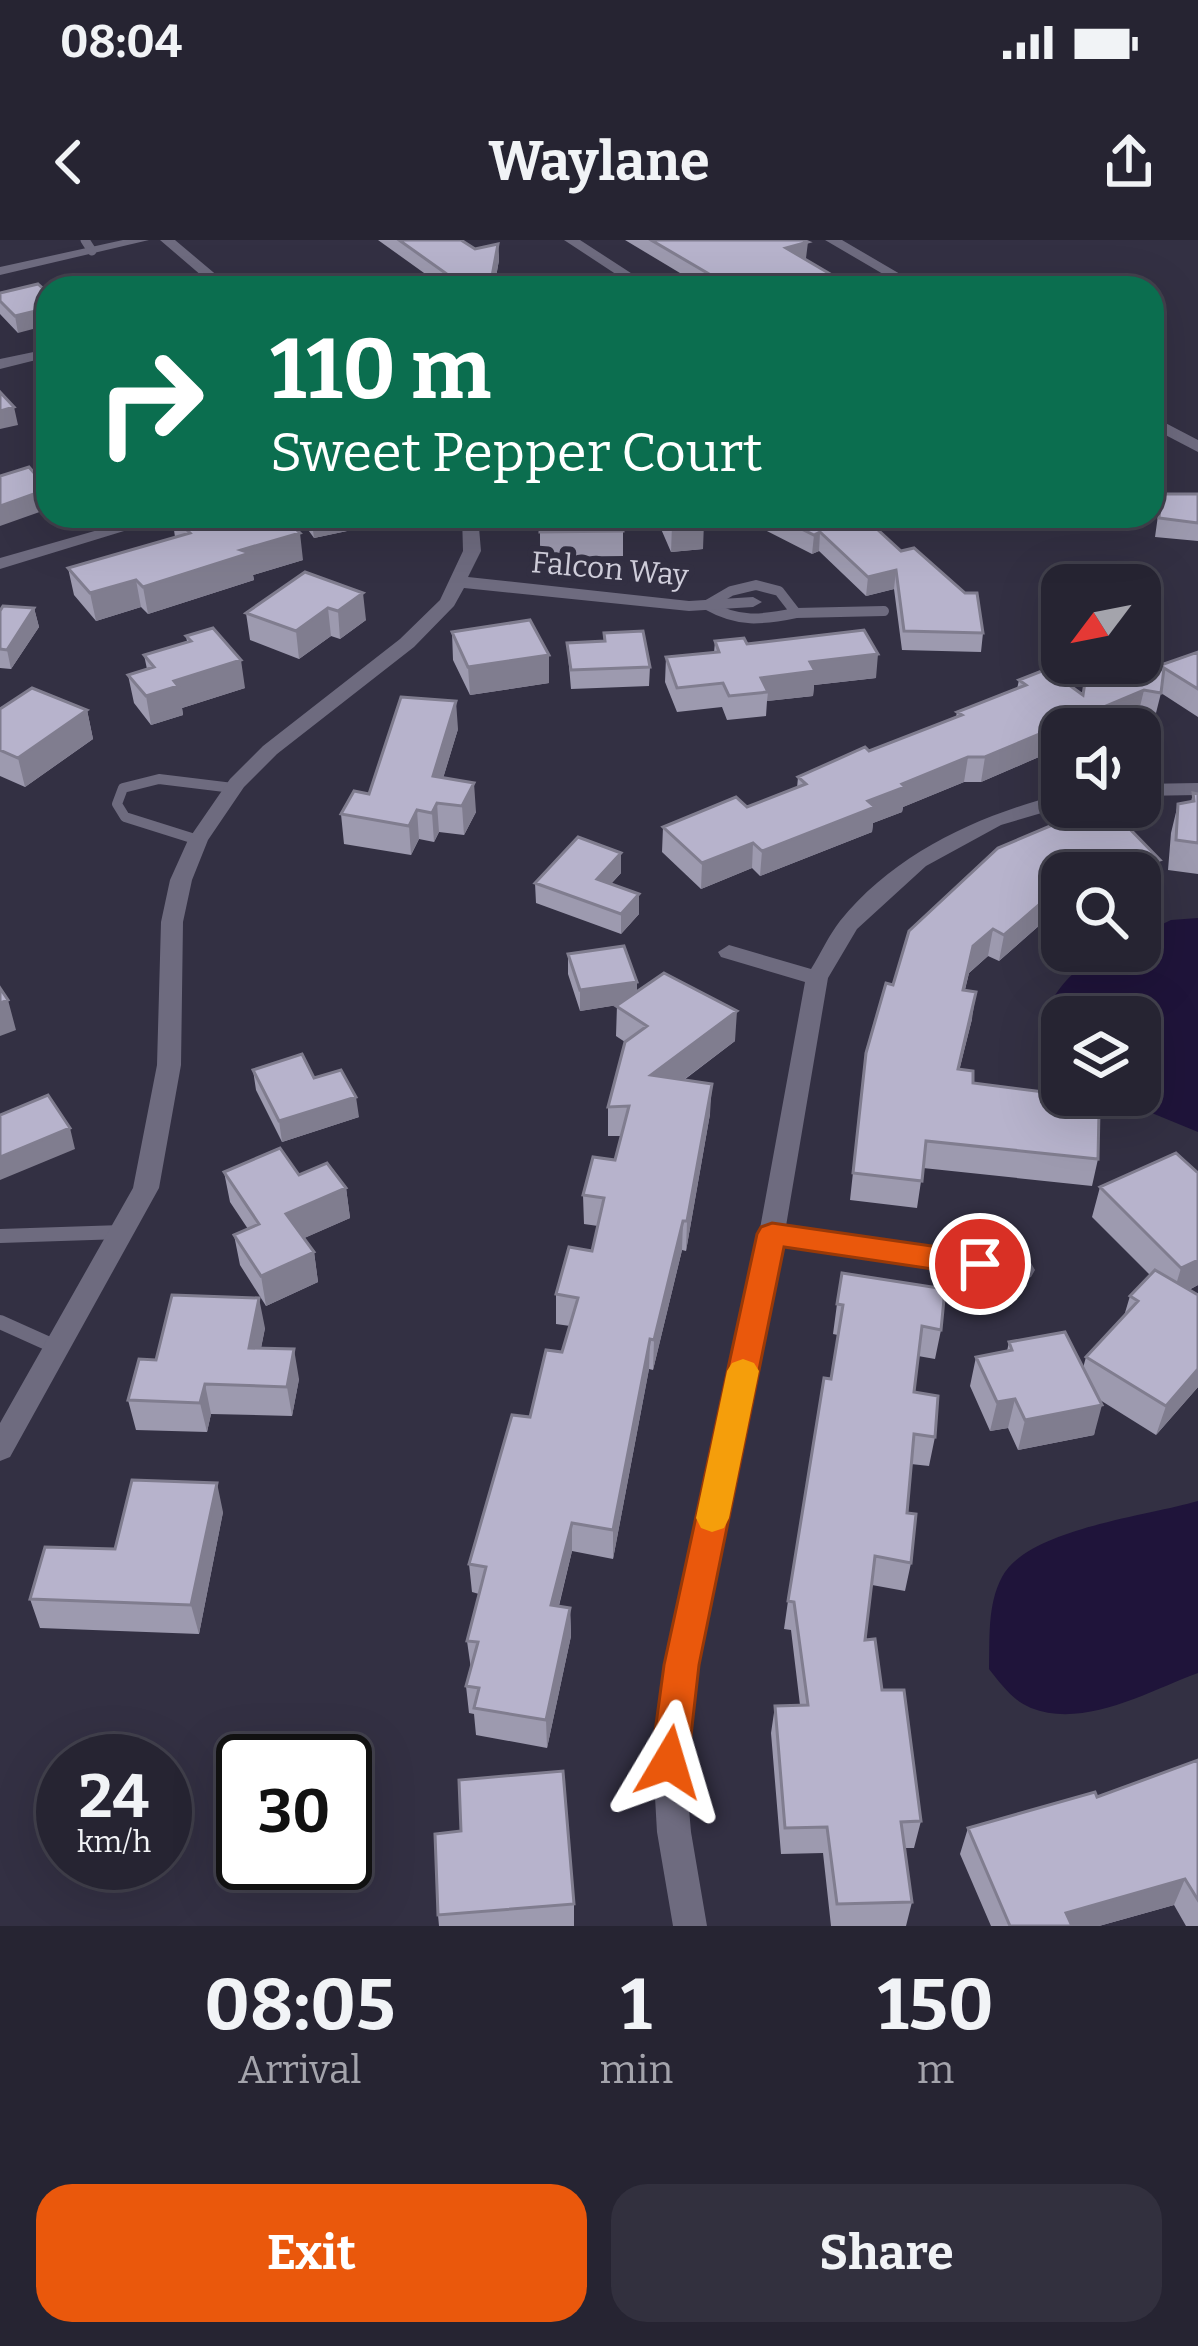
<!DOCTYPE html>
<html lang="en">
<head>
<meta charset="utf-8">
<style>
  body { margin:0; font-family:Bitter,serif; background:#32303e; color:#f1f3f6; height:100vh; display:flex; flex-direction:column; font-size:45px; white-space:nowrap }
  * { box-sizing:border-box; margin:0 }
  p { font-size:39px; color:#a4a4ac }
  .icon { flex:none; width:66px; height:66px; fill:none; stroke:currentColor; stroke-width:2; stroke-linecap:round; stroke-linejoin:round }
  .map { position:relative; height:1686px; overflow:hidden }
  .drawer { display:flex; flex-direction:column; background:#262432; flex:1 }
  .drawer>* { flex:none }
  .banner { position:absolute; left:36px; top:36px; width:1128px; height:252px; border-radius:36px; box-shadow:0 12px 48px #0002,0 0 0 3px #42414d; background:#0b6e4f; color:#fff; overflow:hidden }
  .needle { width:78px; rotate:238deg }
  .tools { position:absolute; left:1041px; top:324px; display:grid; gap:24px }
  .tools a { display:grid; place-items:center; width:120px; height:120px; border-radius:24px; background:#262432; box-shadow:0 12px 48px #0002,0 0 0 3px #42414d; font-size:60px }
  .speed { position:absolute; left:36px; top:1494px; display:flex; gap:24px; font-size:60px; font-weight:700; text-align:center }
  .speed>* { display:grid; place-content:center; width:156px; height:156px; border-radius:50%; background:#262432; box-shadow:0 12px 48px #0002,0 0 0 3px #42414d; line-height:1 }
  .speed small { font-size:30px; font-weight:400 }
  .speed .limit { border:6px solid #111; border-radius:18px; background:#fff; color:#111 }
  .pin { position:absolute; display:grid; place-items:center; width:102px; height:102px; color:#fff; margin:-51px; border:6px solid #fff; border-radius:50%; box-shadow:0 3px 12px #0007 }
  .me { position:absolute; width:132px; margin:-66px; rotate:7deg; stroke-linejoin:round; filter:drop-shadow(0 0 9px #0008) }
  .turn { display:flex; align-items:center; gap:42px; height:252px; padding:0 36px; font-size:54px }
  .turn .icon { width:156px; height:156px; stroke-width:2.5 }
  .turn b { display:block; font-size:84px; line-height:102px }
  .eta { display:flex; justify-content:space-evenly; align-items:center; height:204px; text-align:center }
  .eta b { font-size:72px; font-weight:700; line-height:84px }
  .cta { display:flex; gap:24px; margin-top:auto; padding:24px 36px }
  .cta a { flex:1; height:138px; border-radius:36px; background:#ea580c; color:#fff; font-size:48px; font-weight:700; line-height:138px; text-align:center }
  .cta a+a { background:#32303e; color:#f1f3f6 }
  .status { display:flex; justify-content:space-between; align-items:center; height:84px; padding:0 60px; background:#262432; direction:ltr }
  .status svg { height:33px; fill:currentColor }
  header { display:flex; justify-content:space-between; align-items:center; height:156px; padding:0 36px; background:#262432; font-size:54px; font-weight:700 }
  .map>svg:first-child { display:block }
</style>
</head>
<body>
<div class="status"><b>08:04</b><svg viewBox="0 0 49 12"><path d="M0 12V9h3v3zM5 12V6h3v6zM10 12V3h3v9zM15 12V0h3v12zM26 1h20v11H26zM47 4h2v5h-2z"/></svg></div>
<header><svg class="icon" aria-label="back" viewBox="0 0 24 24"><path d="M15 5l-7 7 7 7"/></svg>Waylane<svg class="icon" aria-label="share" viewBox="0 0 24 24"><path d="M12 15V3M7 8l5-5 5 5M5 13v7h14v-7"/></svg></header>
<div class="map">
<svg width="1198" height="1686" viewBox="0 0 1198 1686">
  <rect width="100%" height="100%" fill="#333043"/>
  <path fill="#1f143a" d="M1198,678V892L1108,855H1140V777H1062V825L1052,816L1039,783C1063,736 1086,711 1140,711V695L1171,680Z
    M1198,1261V1433C1149,1451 1084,1489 1031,1468C1013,1461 1001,1444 989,1429C990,1399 987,1365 1002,1337C1027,1289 1147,1276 1198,1261Z"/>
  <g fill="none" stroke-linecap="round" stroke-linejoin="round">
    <path stroke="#6e6b7f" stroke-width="9" d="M85,0L92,11"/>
    <path stroke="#6e6b7f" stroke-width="10" d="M756,345L779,351L796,373C761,380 739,383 707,365L731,351Z
      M796,373L884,371
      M198,600L125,577L117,564L123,548L159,539L233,548"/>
    <path stroke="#6e6b7f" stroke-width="14" d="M0,996L122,992
      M0,1082L58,1108"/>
    <path stroke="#6e6b7f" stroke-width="18" d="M53,1106L58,1108"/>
    <path fill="#6e6b7f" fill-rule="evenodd" d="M160,0H175L232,48H216Z
      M564,0H580L654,48H637Z
      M825,0H842L924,48H907Z
      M330,41L337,45L335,48H311Z
      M48,109V117L0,129V119Z
      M1152,176L1198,200V212L1152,188Z
      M147,276H173L0,329V318Z
      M462,276H478L481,311L468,337L689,361L753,357L762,362L753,367L689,371L464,348L454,366L414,407L277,514L244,547L208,600L192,640L183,682L181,825L159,948L10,1217L0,1221V1183L133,948L157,825L161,682L170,640L188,600L230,539L263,506L400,399L440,360L463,311Z
      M1198,543V555L1140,556V544Z
      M1062,554V567L1001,585L926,626L857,689L828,738L786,986L1022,1020L1031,1023L1035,1030L1031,1037L1022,1040L783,1005L697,1425L685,1522L691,1592L707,1686H673L657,1592L653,1522L665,1425L759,994L805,742L721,717L718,712L729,705L811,729C821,713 829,695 840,681C895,613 979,575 1062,554Z"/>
    <path fill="#6e6b7f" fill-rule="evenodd" d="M123,0H149L0,35V27Z"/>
  </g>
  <path fill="#9d9aaf" d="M378,0H461L475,9L498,4L499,20L494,48H445Z
    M625,0H803L806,18L804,19L854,48H705Z
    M38,44L18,93L0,74V53Z
    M1161,254H1198V301L1155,297Z
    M172,276H214L220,282L303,320L253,335L254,340L148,374L141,367L96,381L74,355L68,328L175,297Z
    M298,276H413V277L314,298Z
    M658,276H702L703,309L671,312L658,282Z
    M756,276H847L983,393L981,412L902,410L894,349L866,356L819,311L812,314L755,285Z
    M623,291V316L540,317V292Z
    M305,332L366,380L340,399L331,396L299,419L250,400L246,373Z
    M34,368L39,387L11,429L0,428V371Z
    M452,392L549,443L470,455L453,420Z
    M604,393L650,427L649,446L571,449L567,403L604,401Z
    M186,396L245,448L182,468L183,475L151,485L134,463L128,435L147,429L144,415L187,402Z
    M715,401L747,404L876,438L814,445L813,456L767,461L766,476L727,480L722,467L677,472L665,442L666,417L714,413Z
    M1198,412V477L1161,453L1155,477L1138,475L1062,489V507L981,542H964L903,567L902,572L873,583L872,592L760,636L752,628L701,649L662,612L663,587L747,567L797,548L798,537L956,477L957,472L1017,449L1019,440L1082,454Z
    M0,469L87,470L93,499L25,547L0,536Z
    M458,489L443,538L476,572L464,595L439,592L434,602L419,599L411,615L344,604L341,574Z
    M1193,553L1198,554V634L1168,630L1171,593L1178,564L1191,562Z
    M1052,582L1095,588L1160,620L1153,646L1140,649V633H1062L1050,676L999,721L988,716L969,733L965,750L972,779L959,830L973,843L1051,864L1098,919L1092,946L923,928L917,968L850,960L866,813L893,745L1051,586Z
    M621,633L611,644L639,674L621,694L536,663L535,643Z
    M568,714L735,801L684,840L710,874L686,1011L682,1010L653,1130L649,1129L613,1319L572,1311L559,1366L570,1368L571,1396L547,1508L476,1495L474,1474L469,1473L466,1446L471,1429L467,1401L479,1354L472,1352L469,1324L530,1177L562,1112L570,1086L556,1084V1054L592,1011L598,986L584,984L583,955L615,920L621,896H608V867L625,802L616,796L617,765L580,771L568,734Z
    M253,830L314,838L359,877L282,902L256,850Z
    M224,932L299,935L346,948L350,978L304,998L314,1012L318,1042L266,1066L240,1025L234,995L248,989L230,962Z
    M1198,933V1045L1189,1050L1198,1147L1156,1195L1100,1160L1094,1195L1018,1210L1008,1188L990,1191L970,1146L976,1117L1007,1111L1009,1102L1083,1128L1086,1117L1124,1076L1130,1056L1150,1035L1092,977L1100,947Z
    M837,1064L941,1090L935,1119L918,1116L914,1152L935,1197L929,1226L911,1224L907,1273L911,1323L905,1351L872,1345L865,1400L882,1450L921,1581L914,1608H904L912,1662L906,1686H831L823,1613L781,1614L771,1493L775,1466L800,1465L791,1390L784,1389L788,1361L831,1139L838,1095L833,1094Z
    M265,1088L261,1108L299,1139L292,1176L211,1174L207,1192L136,1190L128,1160L156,1120Z
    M223,1272L199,1394L40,1388L30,1359L115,1309Z
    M1198,1520V1686H1186L1174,1665L1099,1686H991L960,1614L968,1588L1097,1557Z
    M574,1664V1686H439L438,1675Z"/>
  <path fill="#807d8f" d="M808,2L806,18L785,24L786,8Z
    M498,4L499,20L494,48H490Z
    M48,68V85L18,93L15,76Z
    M14,167L18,185L0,189V171Z
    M48,249V269L0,286V266Z
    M311,276H413V277L314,298Z
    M704,282L703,309L671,312L672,285Z
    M820,292L819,311L812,314L814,295Z
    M300,293L303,320L253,335L254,340L148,374L143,347L241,310Z
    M896,330L894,349L866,356L868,337Z
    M136,340L141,367L96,381L90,353Z
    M363,353L366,380L340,399L338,371Z
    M34,368L39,387L11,429L7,410Z
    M328,368L331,396L299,419L296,391Z
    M878,414L876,438L814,445L813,456L767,461L768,452L761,438L810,422Z
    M549,415V443L470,455L468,427Z
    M241,420L245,448L182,468L183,475L151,485L146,456L174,441Z
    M1144,450L1138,475L1104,489H1062V507L981,542L985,517Z
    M456,461L458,489L435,565L433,536Z
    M87,470L93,499L25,547L18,518Z
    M968,517L964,542L903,567L902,572L873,583L872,592L760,636L762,611L902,544Z
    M474,543L476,572L464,595L462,566Z
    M437,563L439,592L434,602L432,573Z
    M417,570L419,599L411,615L409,586Z
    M753,603L752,628L701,649L702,623Z
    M621,613V633L597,659V639Z
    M1160,620L1153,646L1140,649V633H1118L1119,630Z
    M1114,625L1112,633H1096Z
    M1062,647V671L1050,676L999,721L1004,695L1056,650Z
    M639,654V674L621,694V674Z
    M993,689L988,716L969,733L958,776L973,706Z
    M637,742V762L580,771V750Z
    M976,752L972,779L953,856L958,829Z
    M8,760L16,790L0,796V763Z
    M737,771L735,801L650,865L651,835Z
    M712,844L710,874L686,1011L687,981Z
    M356,857L359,877L282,902L279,881Z
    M70,888L75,909L0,940V917Z
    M346,948L350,978L291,1004L286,974Z
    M683,981L682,1010L653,1130L654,1100Z
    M314,1012L318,1042L266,1066L261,1036Z
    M1198,1020V1045L1172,1058L1181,1028Z
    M259,1058L265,1088L255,1138L249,1108Z
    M650,1099L649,1129L613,1319V1290Z
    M294,1109L299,1139L292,1176L287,1147Z
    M1198,1129V1147L1156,1195L1166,1166Z
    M205,1144L211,1174L207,1192L200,1163Z
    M1015,1159L1008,1188L990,1191L997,1162Z
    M1102,1165L1094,1195L1018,1210L1025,1180Z
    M217,1243L223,1272L199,1394L191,1365Z
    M572,1283V1311L552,1393L551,1365Z
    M570,1368L571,1396L547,1508L546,1480Z
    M1185,1639L1174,1665L1099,1686H1061L1066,1673Z"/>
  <path fill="#b7b3cc" stroke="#807d8f" stroke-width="3" d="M399,0H461L475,9L498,4L490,47H465Z
    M651,0H803L808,2L786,8L854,48H786L777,42L756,48H733Z
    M38,44L48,53V68L15,76L0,61V53Z
    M0,152L14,167L0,171Z
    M29,227L48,249L0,266V236Z
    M1161,254H1198V283L1159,278Z
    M173,276H214L220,282L245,276H282L300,293L241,310L250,313L143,347L136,340L90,353L68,328L190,293Z
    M541,276H622L623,291L540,292Z
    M668,276H702L704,282L672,285Z
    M775,276H847L878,290L901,311L914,308L965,353H977L983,393L904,391L896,330L868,337L820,292L814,295Z
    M305,332L363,353L338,371L328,368L296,391L246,373Z
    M3,366L34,368L7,410L0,409V371Z
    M530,380L549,415L468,427L452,392Z
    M213,388L241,420L174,441L178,446L146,456L128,435L154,427L144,415L191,401L186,396Z
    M864,390L878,414L810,422L815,431L761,438L768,452L729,456L723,443L677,448L666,417L719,412L715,401L744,398L747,404Z
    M643,391L650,427L571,430L567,403L605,401L604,393Z
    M1198,412V449L1164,428L1161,453L1144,450L985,517H968L902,544L905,547L868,561L875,567L762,611L753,603L702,623L663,587L736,557L747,567L806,544L798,537L865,507L869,511L962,475L957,472L1026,445L1019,440L1047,429L1083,455L1088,423H1140V419L1164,424Z
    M32,448L87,470L18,518L0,510V469Z
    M401,457L456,461L433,536L474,543L462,566L437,563L432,573L417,570L409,586L341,574L354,551L369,554Z
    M1193,553L1198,554V603L1176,600L1178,564L1194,561Z
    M1081,574L1095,588L1122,581L1160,620L1119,630L1114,625L1096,633H1062V647L1056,650L1004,695L993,689L973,706L963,750L976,752L958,829L973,831V843L1052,853L1051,864L1099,871L1098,919L926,901L922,941L853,933L866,813L886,743L893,745L909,691L998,608L1055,584L1052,582Z
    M578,597L621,613L597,639L639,654L621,674L535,643Z
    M624,706L637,742L580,750L568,714Z
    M664,733L737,771L651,835L712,844L687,981H683L654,1100L650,1099L613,1290L572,1283L551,1365L570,1368L546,1480L474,1468L479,1448L466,1446L478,1402L467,1401L486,1327L469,1324L512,1175L530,1177L546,1110L562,1112L578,1058L556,1054L569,1007L592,1011L604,958L583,955L593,917L615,920L629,866L608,867L625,802L647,786L616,766Z
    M0,748L8,760L0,763Z
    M302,814L314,838L341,830L356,857L279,881L253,830Z
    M48,855L70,888L0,917V875Z
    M280,908L299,935L327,923L346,948L286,974L314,1012L261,1036L234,995L259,984L224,932Z
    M1176,913L1198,933V1020L1181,1028L1100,947Z
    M1155,1030L1198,1055V1129L1166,1166L1086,1117L1138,1061L1130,1056Z
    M842,1033L945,1049L941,1090L922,1086L914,1152L938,1156L935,1197L914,1194L907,1273L916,1274L911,1323L875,1316L865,1400L875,1399L882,1450H904L921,1581L901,1582L912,1662L837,1664L827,1587L785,1588L775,1466L808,1465L794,1362L788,1361L824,1138L831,1139L843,1065L837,1064Z
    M172,1055L259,1058L249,1108L294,1109L287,1147L205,1144L200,1163L128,1160L139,1119L156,1120Z
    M1065,1092L1102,1165L1025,1180L1015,1159L997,1162L976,1117L1012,1110L1009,1102Z
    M132,1240L217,1243L191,1365L30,1359L45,1307L115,1309Z
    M1198,1520V1660L1185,1639L1066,1673L1072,1686H1010L968,1588L1095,1552L1097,1557Z
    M563,1531L574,1664L438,1675L435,1594L461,1591L459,1540Z"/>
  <path fill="#ea580c" stroke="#983908" stroke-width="3" d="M772,983L980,1013L990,1016L995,1024L990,1032L980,1036L784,1007L699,1425L688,1522L682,1534L669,1540L656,1534L651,1522L664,1425L757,994L761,987Z"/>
  <path fill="#f59e0b" d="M743,1119L754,1123L759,1131L729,1278L724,1288L712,1292L701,1288L696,1278L727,1131L732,1123Z"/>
  <g text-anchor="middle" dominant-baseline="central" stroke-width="12" stroke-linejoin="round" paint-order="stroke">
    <g font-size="30" fill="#d2d0dd" stroke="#333043">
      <text transform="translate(610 329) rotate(5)">Falcon Way</text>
    </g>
  </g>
</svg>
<div class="tools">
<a><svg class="needle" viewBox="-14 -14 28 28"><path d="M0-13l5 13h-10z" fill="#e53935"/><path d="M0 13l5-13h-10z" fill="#a4a4ac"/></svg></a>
<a><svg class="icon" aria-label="sound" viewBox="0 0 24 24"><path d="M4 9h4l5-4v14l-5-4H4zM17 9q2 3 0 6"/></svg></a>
<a><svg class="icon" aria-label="search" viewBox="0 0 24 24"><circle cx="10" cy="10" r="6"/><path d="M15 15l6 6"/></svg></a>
<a><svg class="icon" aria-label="layers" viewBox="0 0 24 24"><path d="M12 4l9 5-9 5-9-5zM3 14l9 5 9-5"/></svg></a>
</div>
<div class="speed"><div>24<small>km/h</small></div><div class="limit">30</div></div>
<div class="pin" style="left:980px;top:1024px;background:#d93025"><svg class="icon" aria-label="arrive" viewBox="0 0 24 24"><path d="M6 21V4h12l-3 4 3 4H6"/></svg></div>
<svg class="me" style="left:669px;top:1522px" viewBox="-20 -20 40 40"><path d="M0-17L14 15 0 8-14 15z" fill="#ea580c" stroke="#fff" stroke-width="4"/></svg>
<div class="banner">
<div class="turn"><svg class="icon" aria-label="right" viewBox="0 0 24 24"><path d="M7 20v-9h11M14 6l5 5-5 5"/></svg><div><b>110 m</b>Sweet Pepper Court</div></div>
</div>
</div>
<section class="drawer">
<div class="eta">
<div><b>08:05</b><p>Arrival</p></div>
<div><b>1</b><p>min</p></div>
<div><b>150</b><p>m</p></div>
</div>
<div class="cta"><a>Exit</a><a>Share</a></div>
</section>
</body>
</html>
